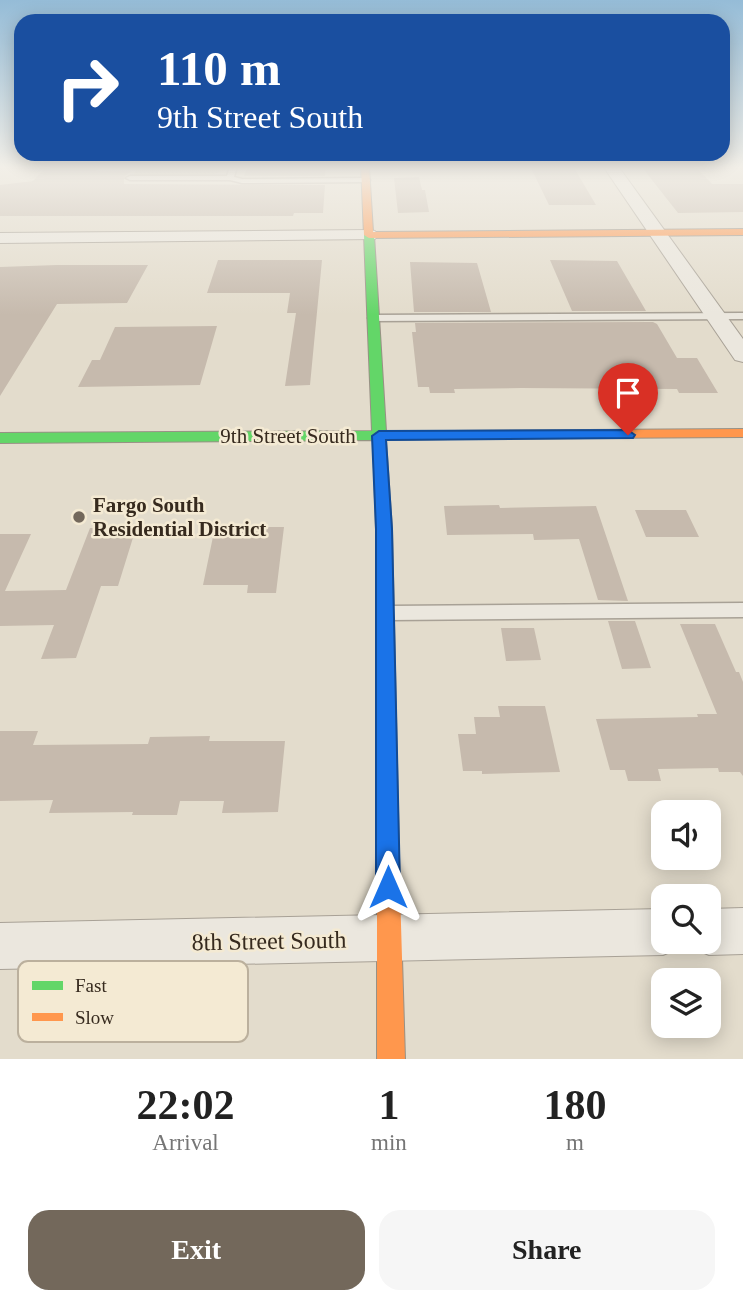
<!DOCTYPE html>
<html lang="en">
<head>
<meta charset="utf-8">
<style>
  body { margin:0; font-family:"Times New Roman",serif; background:#f6f6f6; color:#222; height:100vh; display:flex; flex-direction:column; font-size:26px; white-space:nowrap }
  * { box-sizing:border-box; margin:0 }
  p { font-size:23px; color:#767676 }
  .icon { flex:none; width:38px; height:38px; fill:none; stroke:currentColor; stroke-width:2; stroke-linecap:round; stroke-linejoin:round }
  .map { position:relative; height:1059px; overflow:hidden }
  .details { display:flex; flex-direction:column; background:#fff; flex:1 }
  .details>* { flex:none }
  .hud { position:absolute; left:14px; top:14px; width:716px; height:147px; border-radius:21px; box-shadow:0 4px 18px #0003; background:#1a4fa0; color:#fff; overflow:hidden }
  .tools { position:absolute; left:651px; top:800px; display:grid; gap:14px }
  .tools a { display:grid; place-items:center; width:70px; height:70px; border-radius:14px; background:#fff; box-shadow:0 4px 18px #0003; font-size:35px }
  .pin { position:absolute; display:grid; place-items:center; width:60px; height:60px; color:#fff; margin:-72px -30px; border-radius:50% 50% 50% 0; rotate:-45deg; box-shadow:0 0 7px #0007 }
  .pin .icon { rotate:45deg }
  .me { position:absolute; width:77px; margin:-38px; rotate:0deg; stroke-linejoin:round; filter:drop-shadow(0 0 5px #0008) }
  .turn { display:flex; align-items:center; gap:24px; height:147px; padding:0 28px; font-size:32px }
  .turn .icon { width:91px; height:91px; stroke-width:2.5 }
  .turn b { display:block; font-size:49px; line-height:60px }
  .eta { display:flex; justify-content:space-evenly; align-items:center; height:119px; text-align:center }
  .eta b { font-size:42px; font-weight:700; line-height:49px }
  .action { display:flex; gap:14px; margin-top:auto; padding:14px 28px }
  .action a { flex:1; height:80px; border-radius:21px; background:#73685b; color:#fff; font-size:28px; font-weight:700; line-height:80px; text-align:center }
  .action a+a { background:#f6f6f6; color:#222 }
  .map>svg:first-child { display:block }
</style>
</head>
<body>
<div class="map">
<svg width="743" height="1059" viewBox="0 0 743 1059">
  <rect width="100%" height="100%" fill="#e3dccc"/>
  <path fill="#d2d2af" d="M121,166H227L226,170L214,174L134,175L136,170H119Z"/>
  <path fill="#c6baad" d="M47,166H100L96,171H131L124,177V184L325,185L323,213H294L293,216H0V185L33,181Z
    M248,166H326L325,176H244Z
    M530,166H573L596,205H549Z
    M641,166H695L712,184H743V212L678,213Z
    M419,177L422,190H425L429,212L398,213L394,178Z
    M218,260H322L310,385L285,386L296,313H287L290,293H207Z
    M550,260L617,261L646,311H572Z
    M410,262L477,263L491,312H414Z
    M57,265H148L127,303L57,304L0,396V267Z
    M653,322L657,324L677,358H697L718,393H679L677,389L521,388L454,389L455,393H430L429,387H418L412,332H416L415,323Z
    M217,326L200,385L78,387L92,360H100L115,327Z
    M499,505L500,508L596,506L628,601L598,600L579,539L534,540L533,534L447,535L444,506Z
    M635,510H686L699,537H646Z
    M215,527H284L276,593H247L248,585H203Z
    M90,528H136L118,586H101L76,658L41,659L54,625L0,626V534H31L5,591L66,590Z
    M608,621H635L651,668L622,669Z
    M680,624H715L736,672H739L743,682V776L740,772H719L718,768L658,769L661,781H628L625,770H610L596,719L698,717L697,714H717Z
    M501,628H534L541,660L506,661Z
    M498,706H545L560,772L482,774V771H463L458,734H476L474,717H500Z
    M0,731H38L33,745L148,744L150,737L210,736L209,741H285L278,812L222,813L224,801H180L177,815H132L133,812L49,813L53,800L0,801Z"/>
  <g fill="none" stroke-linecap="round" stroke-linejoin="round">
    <g stroke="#a8a196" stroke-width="3">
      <path id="lane" d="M230,166H237L234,177L242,179L366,178L370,180L366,182L242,183L230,180H130L126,178L130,176H227Z
        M743,313V319L373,321L368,318L373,315Z
        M743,603V617L390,620L384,618L382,613L384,608L390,606Z"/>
    </g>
    <g stroke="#a8a196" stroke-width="2">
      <path id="street" d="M603,166H618L743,339V362L735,360Z
        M369,230L375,231L378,235L375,239L0,243V233Z
        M743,908V954L709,955L693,948L690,942H709V909Z
        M663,909V942H682L679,948L663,955L0,969V923Z"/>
    </g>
    <g stroke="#989185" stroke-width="2">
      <path id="fast" d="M369,232L374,235L386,431H452L459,435L452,439L386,440L392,529L399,857L396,865L388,868L380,865L377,857L376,529L373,440L0,443V433L372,431L364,235Z"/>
    </g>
    <g stroke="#989185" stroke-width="2">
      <path id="slow" d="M361,166H369L373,232L743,229V235L369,238L364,235Z
        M743,429V437L452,439L445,435L452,431Z
        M388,846L396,849L399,857L405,1059H377V857L380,849Z"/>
    </g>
    <use href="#lane" fill="#ebe7de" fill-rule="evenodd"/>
    <use href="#street" fill="#ebe7de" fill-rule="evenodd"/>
    <use href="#fast" fill="#63d668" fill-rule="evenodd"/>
    <use href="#slow" fill="#ff974d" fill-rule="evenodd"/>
  </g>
  <linearGradient id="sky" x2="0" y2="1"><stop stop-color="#95bcd7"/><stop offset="0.53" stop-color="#f2efe8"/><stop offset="1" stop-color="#f2efe8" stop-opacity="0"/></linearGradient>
  <rect width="743" height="315" fill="url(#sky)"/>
  <path fill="#1a73e8" stroke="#114b97" stroke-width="2" d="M628,430L635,435L633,438L386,440L392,529L400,887L396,896L388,899L379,896L376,887V529L372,436L379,431Z"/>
  <circle fill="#73685b" stroke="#f4ead3" stroke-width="2.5" cx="79" cy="517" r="7"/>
  <g text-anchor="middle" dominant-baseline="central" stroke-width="5" stroke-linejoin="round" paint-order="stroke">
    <g font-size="21" fill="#362a1e" stroke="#f4ead3">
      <text x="288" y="436">9th Street South</text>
    </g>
    <g font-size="21" font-weight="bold" fill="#362a1e" stroke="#f4ead3" text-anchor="start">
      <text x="93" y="505">Fargo South<tspan x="93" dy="24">Residential District</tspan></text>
    </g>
    <g font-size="24" fill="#362a1e" stroke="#f4ead3">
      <text transform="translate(269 941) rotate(-1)">8th Street South</text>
    </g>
  </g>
  <rect x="18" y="961" width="230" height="81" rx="10" fill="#f4ead3" stroke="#bbb09d" stroke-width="2"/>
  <rect x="32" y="981" width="31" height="9" fill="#63d668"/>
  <rect x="32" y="1013" width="31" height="8" fill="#ff974d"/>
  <g font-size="19" fill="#362a1e">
    <text x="75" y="992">Fast</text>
    <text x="75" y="1024">Slow</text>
  </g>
</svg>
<div class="tools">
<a><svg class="icon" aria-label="sound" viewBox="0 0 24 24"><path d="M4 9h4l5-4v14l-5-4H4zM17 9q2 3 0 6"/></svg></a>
<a><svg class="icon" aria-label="search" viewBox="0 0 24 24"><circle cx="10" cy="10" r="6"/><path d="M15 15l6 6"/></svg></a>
<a><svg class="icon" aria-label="layers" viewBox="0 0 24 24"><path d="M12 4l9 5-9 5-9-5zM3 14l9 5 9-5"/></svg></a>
</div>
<div class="pin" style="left:628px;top:435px;background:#d93025"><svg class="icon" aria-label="arrive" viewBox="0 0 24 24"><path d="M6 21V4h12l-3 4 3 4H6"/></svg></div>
<svg class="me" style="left:388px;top:887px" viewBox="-20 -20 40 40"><path d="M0-17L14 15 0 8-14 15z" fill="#1a73e8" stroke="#fff" stroke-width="4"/></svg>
<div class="hud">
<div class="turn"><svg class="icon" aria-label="right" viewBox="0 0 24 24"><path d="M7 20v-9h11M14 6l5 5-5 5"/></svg><div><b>110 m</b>9th Street South</div></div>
</div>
</div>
<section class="details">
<div class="eta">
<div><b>22:02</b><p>Arrival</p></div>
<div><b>1</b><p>min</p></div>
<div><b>180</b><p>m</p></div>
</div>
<div class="action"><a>Exit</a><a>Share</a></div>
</section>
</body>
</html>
